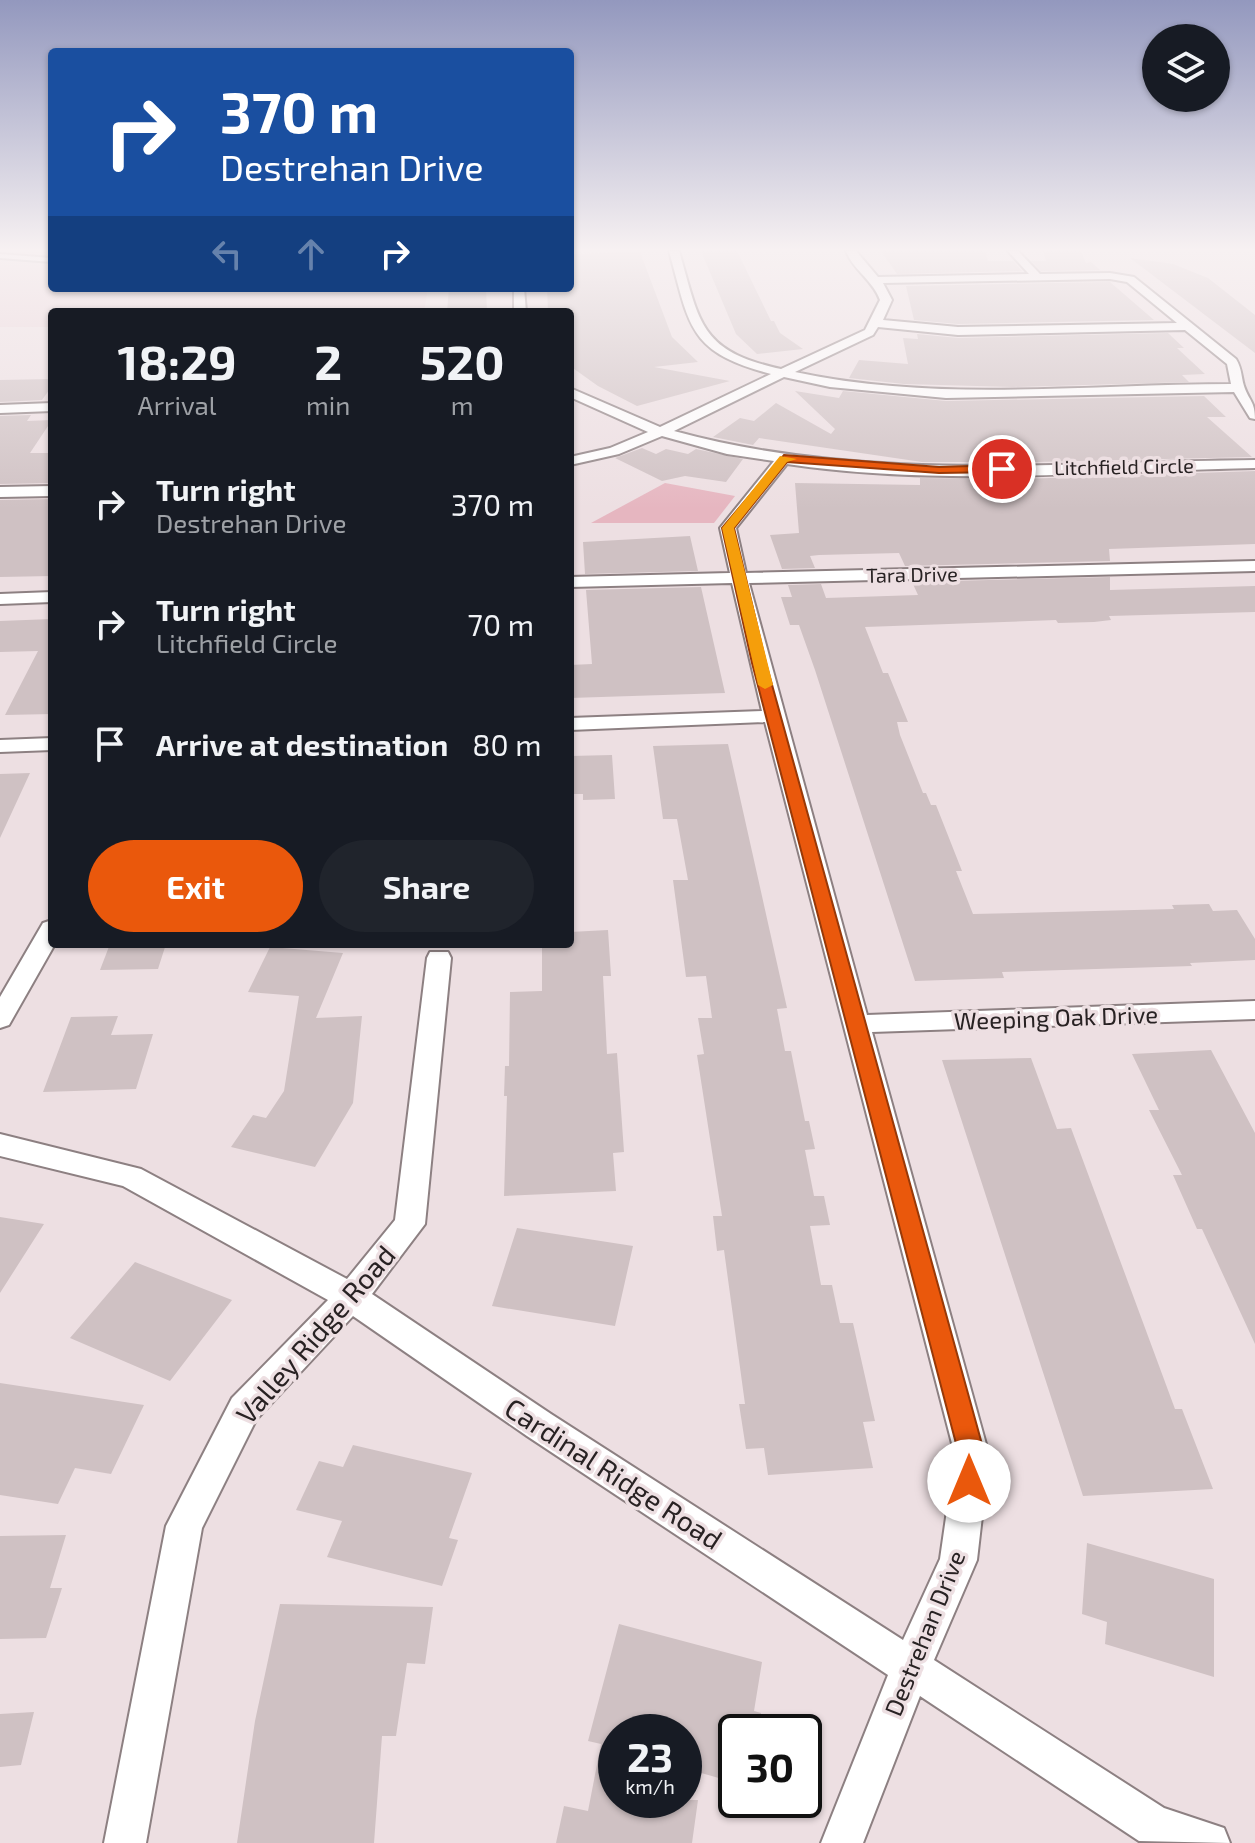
<!DOCTYPE html>
<html lang="en">
<head>
<meta charset="utf-8">
<style>
  body { margin:0; font-family:"Exo 2",sans-serif; background:#20242c; color:#f1f3f6; height:100vh; display:flex; flex-direction:column; font-size:30px; white-space:nowrap }
  * { box-sizing:border-box; margin:0 }
  p { font-size:26px; color:#9ea1a6 }
  .icon { flex:none; width:44px; height:44px; fill:none; stroke:currentColor; stroke-width:2; stroke-linecap:round; stroke-linejoin:round }
  .map { position:relative; flex:1; overflow:hidden }
  .sheet { position:absolute; left:48px; top:308px; width:526px; height:640px; display:flex; flex-direction:column; background:#171b24; border-radius:8px; box-shadow:0 2px 6px #0004 }
  .sheet>* { flex:none }
  .hud { position:absolute; left:48px; top:48px; width:526px; height:244px; border-radius:8px; box-shadow:0 2px 6px #0004; background:#1a4fa0; color:#fff; overflow:hidden }
  .tools { position:absolute; left:1142px; top:24px; display:grid; gap:16px }
  .tools a { display:grid; place-items:center; width:88px; height:88px; border-radius:50%; background:#171b24; box-shadow:0 2px 6px #0004; font-size:40px }
  .speed { position:absolute; left:598px; top:1714px; display:flex; gap:16px; font-size:40px; font-weight:700; text-align:center }
  .speed>* { display:grid; place-content:center; width:104px; height:104px; border-radius:50%; background:#171b24; box-shadow:0 2px 6px #0004; line-height:1 }
  .speed small { font-size:20px; font-weight:400 }
  .speed .limit { border:4px solid #111; border-radius:12px; background:#fff; color:#111 }
  .pin { position:absolute; display:grid; place-items:center; width:68px; height:68px; color:#fff; margin:-34px; border:4px solid #fff; border-radius:50%; box-shadow:0 2px 8px #0007 }
  .me { position:absolute; width:88px; margin:-44px; rotate:0deg; stroke-linejoin:round; filter:drop-shadow(0 0 6px #0008) }
  .turn { display:flex; align-items:center; gap:28px; height:168px; padding:0 40px; font-size:36px }
  .turn .icon { width:104px; height:104px; stroke-width:2.5 }
  .turn b { display:block; font-size:56px; line-height:68px }
  .lanes { display:flex; align-items:center; height:76px; padding:0 40px; background:#0003; justify-content:center; gap:40px; direction:ltr }
  .lanes .off { opacity:.35 }
  .eta { display:flex; justify-content:space-evenly; align-items:center; height:136px; text-align:center }
  .eta b { font-size:48px; font-weight:700; line-height:56px }
  .cta { display:flex; gap:16px; margin-top:auto; padding:16px 40px }
  .cta a { flex:1; height:92px; border-radius:48px; background:#ea580c; color:#fff; font-size:32px; font-weight:700; line-height:92px; text-align:center }
  .cta a+a { background:#20242c; color:#f1f3f6 }
  ul { padding:0; list-style:none }
  li { display:flex; align-items:center; gap:24px; height:120px; padding:0 40px }
  li div { flex:1 }
  li b { display:block; font-size:30px }
  li em { font-style:normal }
  .map>svg:first-child { display:block }
</style>
</head>
<body>
<div class="map">
<svg width="1255" height="1843" viewBox="0 0 1255 1843">
  <rect width="100%" height="100%" fill="#eddfe2"/>
  <path fill="#e9d2d7" d="M0,251H52V288H428L424,312H52V327H0Z"/>
  <path fill="#e6b6c0" d="M665,483L735,496L714,523H591Z"/>
  <path fill="#cfc1c3" d="M701,251H737L771,321H774L780,333L803,349L757,354L736,334Z
    M881,251H985L988,261H1013L1022,271L897,274Z
    M1043,251H1081L1086,263L1091,262L1100,270L1041,271L1031,261H1046Z
    M640,252L672,337L698,362L654,367L730,381L637,406L598,386L570,366V312H548L547,288H570V254Z
    M1130,258L1173,264L1208,278L1255,315V353Z
    M1110,282L1154,320L958,324L914,320L906,286Z
    M449,288H486L487,312H447Z
    M1168,333L1184,348H1177L1205,374L1182,375L1189,382L1013,387L904,384L849,378L859,360L908,364L903,338L918,339L917,334L958,338Z
    M52,379V386L42,400L0,402V380Z
    M795,391L839,398L843,391L946,401L1204,396L1226,417H1207L1252,457L1036,462H922L759,438L753,445L713,437L740,418L754,421L776,403L831,434L835,429Z
    M31,415L27,421L52,420L30,453H52V483L0,484V416Z
    M642,448L656,454L666,449L688,454L696,449L743,459L726,482L685,476L662,481L615,458Z
    M1255,471V544L1109,549L1110,561L905,566L899,553L819,555L810,556L815,568L782,569L770,535L799,533L795,483L920,485V478L1021,479Z
    M52,499V576L0,577V500Z
    M690,536L698,571L585,574L583,542Z
    M1110,577V590L1255,586V612L1109,616L1111,620L1094,622L1058,623L1056,620L865,627L883,673H888L908,722H897L900,735L923,793H926L931,805H936L962,871H956L973,914L1174,909L1172,905L1209,904L1213,911L1237,910L1255,939V960L1190,963L1192,966L1002,972L1004,978L915,981L815,670L799,625H790L781,597H792L788,585L821,584L826,598L918,595L912,582Z
    M701,587L725,693L570,698V665L592,664L586,590Z
    M52,619V714L5,715L38,651L0,652V621Z
    M728,744L787,1008L777,1009L785,1051H791L805,1121H809L815,1149L805,1150L814,1196H824L830,1225L810,1226L821,1285H832L840,1323H853L875,1421L863,1422L873,1468L768,1475L764,1448L746,1449L739,1404H745L724,1250L717,1251L713,1216H722L697,1055L704,1054L698,1018H712L706,976L686,977L673,880H688L677,819H663L653,746Z
    M612,755L615,799L583,800V794H570V756Z
    M30,773L0,838V774Z
    M608,930L611,976H603L607,1054L617,1053L624,1152L613,1153L616,1191L504,1196L507,1096H504L505,1066H509L510,992L542,991V944H570V932Z
    M110,944H166L158,969L100,970Z
    M270,947L343,953L316,1018L362,1016L353,1103L315,1167L231,1147L253,1115L266,1118L284,1091L299,996L248,992Z
    M118,1016L111,1035L153,1034L136,1089L43,1092L71,1017Z
    M1211,1050L1255,1133V1344L1202,1229H1197L1173,1175H1182L1149,1110H1159L1132,1054Z
    M1031,1058L1057,1129L1071,1128L1175,1409H1182L1213,1489L1083,1496L942,1060Z
    M0,1217L44,1224L0,1293Z
    M517,1228L633,1246L615,1326L492,1306Z
    M135,1262L232,1300L170,1381L70,1338Z
    M0,1383L144,1405L111,1474L75,1468L58,1504L0,1495Z
    M353,1445L472,1473L449,1538L458,1540L442,1586L327,1557L342,1521L296,1510L319,1461L343,1467Z
    M66,1535L50,1588H62L46,1638L0,1639V1536Z
    M1087,1543L1214,1579V1677L1105,1644L1107,1622L1082,1614Z
    M280,1604L433,1607L425,1664L407,1663L396,1736H382L374,1843H237L255,1721Z
    M619,1624L762,1662L754,1711L761,1713L757,1732H736V1783L684,1768V1732H616V1800H698L692,1843H556L564,1806L588,1811L601,1744L588,1741Z
    M34,1712L21,1765L0,1767V1714Z"/>
  <g fill="none" stroke-linecap="round" stroke-linejoin="round">
    <g stroke="#8d8082" stroke-width="4">
      <path id="lane" d="M0,254L52,258V262L0,258Z"/>
    </g>
    <g stroke="#8d8082" stroke-width="4">
      <path id="street" d="M669,251H679C700,323 699,351 781,369L865,330L880,300C873,280 853,270 846,251H856L878,277L1029,274L1008,251H1018L1040,274L1110,273L1134,277L1236,359C1242,369 1241,376 1244,386C1249,401 1255,401 1255,419L1250,418L1234,392L946,398L830,387L784,377L674,431C863,483 1061,462 1255,460V468C1100,471 941,487 787,464L736,528L746,573L1255,561V571L749,583L867,1015L1255,1001V1019L872,1032L989,1455L977,1560L934,1660L1164,1808L1224,1828L1230,1843L1139,1841L920,1696L863,1843H821L888,1675L527,1436L353,1316L256,1420L202,1528L146,1843H104L166,1526L232,1398L328,1300L123,1186L0,1156V1134L141,1169L347,1279L395,1220L427,958L430,952H448L451,958L425,1224L372,1294L551,1414L903,1640L940,1559L955,1455L765,722L570,730V718L762,711L732,583L570,587V577L730,573L720,528L774,461L727,454L662,436L619,454L570,465V457L610,448L648,432L570,397V388L660,427L771,374C687,352 690,326 669,251ZM1110,279L1127,282L1177,323L958,327L883,320L892,300L883,283ZM878,327L958,335L1185,330L1227,364L1231,384C1086,384 939,403 795,372L873,335Z
        M514,288H524L526,312H514Z
        M52,403V411L0,413V405Z
        M52,486V496L0,497V487Z
        M52,592V602L0,604V594Z
        M52,738V750L0,752V740Z
        M52,920V944H55L9,1025L0,1028V997L43,923Z"/>
    </g>
    <use href="#lane" fill="#fff" fill-rule="evenodd"/>
    <use href="#street" fill="#fff" fill-rule="evenodd"/>
  </g>
  <linearGradient id="sky" x2="0" y2="1"><stop stop-color="#9398be"/><stop offset="0.49" stop-color="#f7f1f2"/><stop offset="1" stop-color="#f7f1f2" stop-opacity="0"/></linearGradient>
  <rect width="1255" height="509" fill="url(#sky)"/>
  <path fill="#ea580c" stroke="#983908" stroke-width="2" d="M784,455L939,467L1002,465L1007,469L1002,472L939,473L787,462L734,528L766,663L985,1455L978,1490L969,1494L959,1490L955,1481L959,1455L752,663L722,528Z"/>
  <path fill="#f59e0b" d="M780,456L797,459L787,462L734,528L773,685L765,689L758,685L722,528Z"/>
  <g text-anchor="middle" dominant-baseline="central" stroke-width="7" stroke-linejoin="round" paint-order="stroke">
    <g font-size="20" fill="#282223" stroke="#eddfe2">
      <text transform="translate(1124 466) rotate(-1)">Litchfield Circle</text>
      <text transform="translate(912 574) rotate(-1)">Tara Drive</text>
    </g>
    <g font-size="24" fill="#282223" stroke="#eddfe2">
      <text transform="translate(1056 1017) rotate(-2)">Weeping Oak Drive</text>
      <text transform="translate(924 1633) rotate(-68)">Destrehan Drive</text>
    </g>
    <g font-size="28" fill="#282223" stroke="#eddfe2">
      <text transform="translate(315 1334) rotate(-49)">Valley Ridge Road</text>
      <text transform="translate(614 1473) rotate(33)">Cardinal Ridge Road</text>
    </g>
  </g>
</svg>
<div class="tools">
<a><svg class="icon" aria-label="layers" viewBox="0 0 24 24"><path d="M12 4l9 5-9 5-9-5zM3 14l9 5 9-5"/></svg></a>
</div>
<div class="speed"><div>23<small>km/h</small></div><div class="limit">30</div></div>
<div class="pin" style="left:1002px;top:469px;background:#d93025"><svg class="icon" aria-label="arrive" viewBox="0 0 24 24"><path d="M6 21V4h12l-3 4 3 4H6"/></svg></div>
<svg class="me" style="left:969px;top:1481px" viewBox="-20 -20 40 40"><circle r="19" fill="#fff"/><path d="M0-13L10 11 0 6-10 11z" fill="#ea580c"/></svg>
<div class="hud">
<div class="turn"><svg class="icon" aria-label="right" viewBox="0 0 24 24"><path d="M7 20v-9h11M14 6l5 5-5 5"/></svg><div><b>370 m</b>Destrehan Drive</div></div>
<div class="lanes"><svg class="icon off" aria-label="left" viewBox="0 0 24 24"><path d="M17 20v-9H6M10 6l-5 5 5 5"/></svg><svg class="icon off" aria-label="ahead" viewBox="0 0 24 24"><path d="M12 20V5M6 11l6-6 6 6"/></svg><svg class="icon" aria-label="right" viewBox="0 0 24 24"><path d="M7 20v-9h11M14 6l5 5-5 5"/></svg></div>
</div>
<section class="sheet">
<div class="eta">
<div><b>18:29</b><p>Arrival</p></div>
<div><b>2</b><p>min</p></div>
<div><b>520</b><p>m</p></div>
</div>
<ul>
<li><svg class="icon" aria-label="right" viewBox="0 0 24 24"><path d="M7 20v-9h11M14 6l5 5-5 5"/></svg><div><b>Turn right</b><p>Destrehan Drive</p></div><em>370 m</em></li>
<li><svg class="icon" aria-label="right" viewBox="0 0 24 24"><path d="M7 20v-9h11M14 6l5 5-5 5"/></svg><div><b>Turn right</b><p>Litchfield Circle</p></div><em>70 m</em></li>
<li><svg class="icon" aria-label="arrive" viewBox="0 0 24 24"><path d="M6 21V4h12l-3 4 3 4H6"/></svg><div><b>Arrive at destination</b></div><em>80 m</em></li>
</ul>
<div class="cta"><a>Exit</a><a>Share</a></div>
</section>
</div>
</body>
</html>
